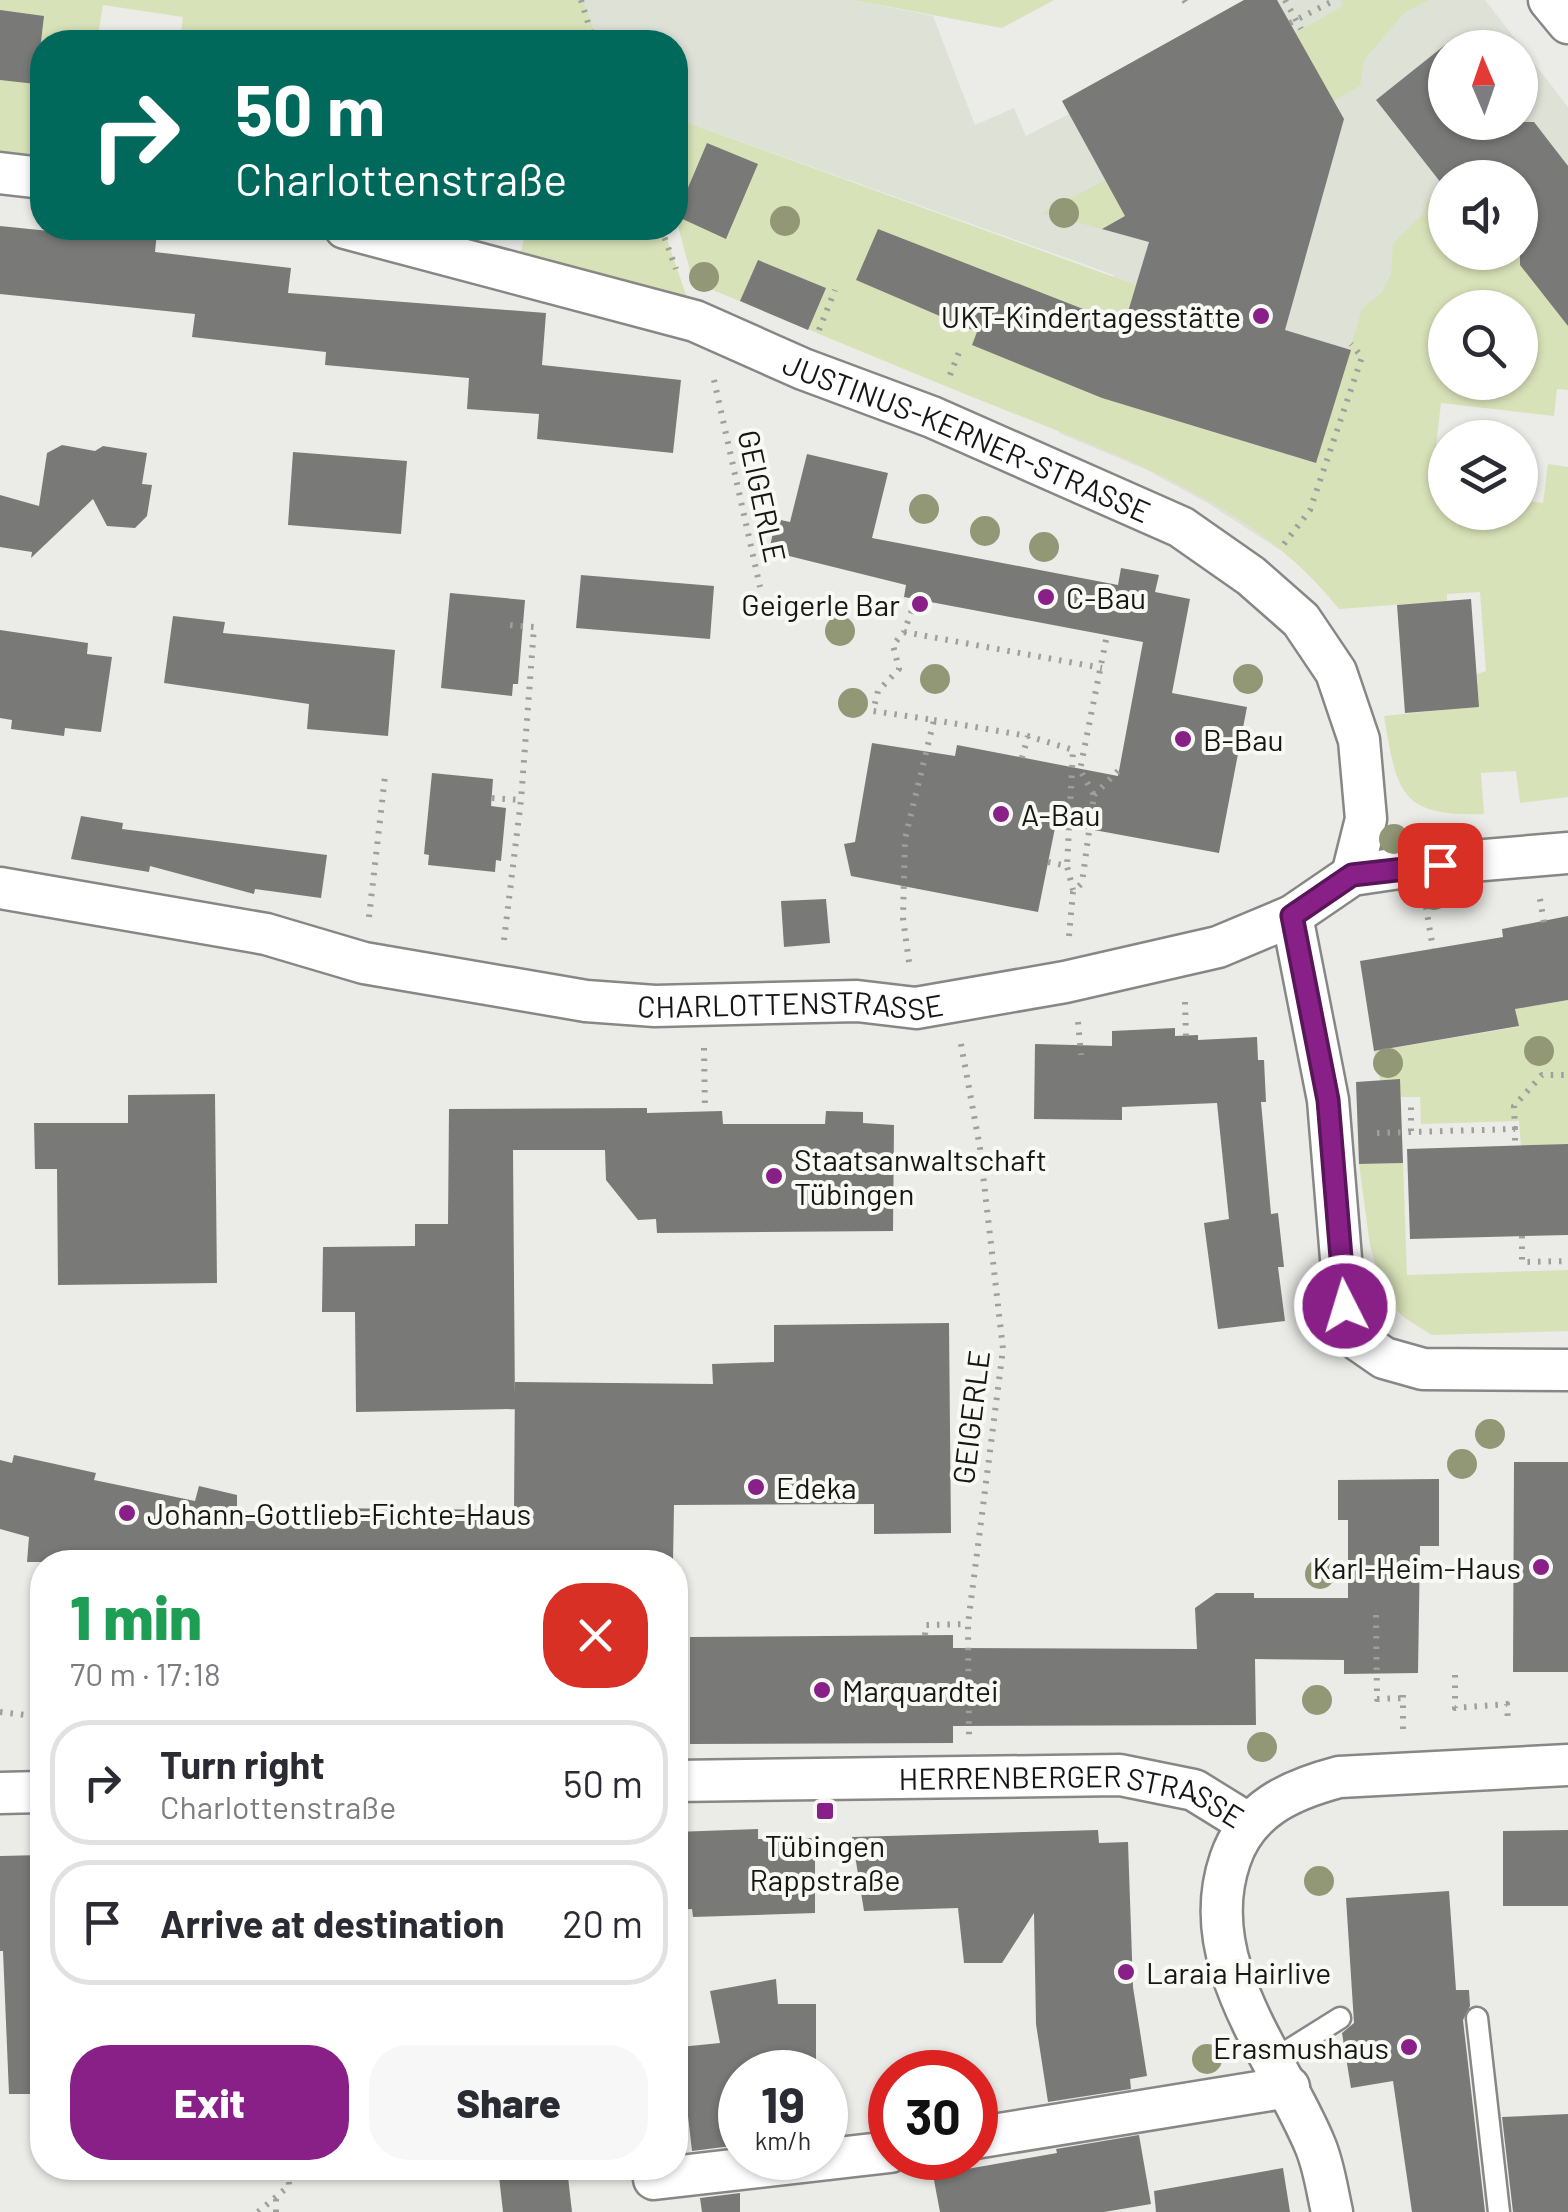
<!DOCTYPE html>
<html lang="en">
<head>
<meta charset="utf-8">
<style>
  body { margin:0; font-family:Barlow,sans-serif; background:#f7f7f7; color:#2b2b33; height:100vh; display:flex; flex-direction:column; font-size:38px; white-space:nowrap }
  * { box-sizing:border-box; margin:0 }
  p { font-size:32px; color:#7c7c81 }
  .icon { flex:none; width:55px; height:55px; fill:none; stroke:currentColor; stroke-width:2; stroke-linecap:round; stroke-linejoin:round }
  .map { position:relative; flex:1; overflow:hidden }
  .details { position:absolute; left:30px; top:1550px; width:658px; height:630px; display:flex; flex-direction:column; background:#fff; border-radius:40px; box-shadow:0 2px 8px #0004 }
  .details>* { flex:none }
  .guide { position:absolute; left:30px; top:30px; width:658px; height:210px; border-radius:40px; box-shadow:0 2px 8px #0004; background:#00695c; color:#fff; overflow:hidden }
  .needle { width:65px; rotate:358deg }
  .buttons { position:absolute; left:1428px; top:30px; display:grid; gap:20px }
  .buttons a { display:grid; place-items:center; width:110px; height:110px; border-radius:50%; background:#fff; box-shadow:0 2px 8px #0004; font-size:50px }
  .speed { position:absolute; left:718px; top:2050px; display:flex; gap:20px; font-size:50px; font-weight:700; text-align:center }
  .speed>* { display:grid; place-content:center; width:130px; height:130px; border-radius:50%; background:#fff; box-shadow:0 2px 8px #0004; line-height:1 }
  .speed small { font-size:25px; font-weight:400 }
  .speed .limit { border:15px solid #d22; background:#fff; color:#111 }
  .pin { position:absolute; display:grid; place-items:center; width:85px; height:85px; color:#fff; margin:-42px; border-radius:20px; box-shadow:0 5px 15px #0006 }
  .me { position:absolute; width:110px; margin:-55px; rotate:355deg; stroke-linejoin:round; filter:drop-shadow(0 0 8px #0008) }
  .turn { display:flex; align-items:center; gap:35px; height:210px; padding:0 40px; font-size:45px }
  .turn .icon { width:130px; height:130px; stroke-width:2.5 }
  .turn b { display:block; font-size:70px; line-height:85px }
  .round { display:grid; place-items:center; flex:none; width:105px; height:105px; border-radius:40px; background:#f7f7f7 }
  .headline { display:flex; align-items:center; justify-content:space-between; height:170px; padding:0 40px }
  h1 { font-size:60px; font-weight:800; line-height:75px; color:#1e9e55 }
  .button { display:flex; gap:20px; margin-top:auto; padding:20px 40px }
  .button a { flex:1; height:115px; border-radius:40px; background:#882088; color:#fff; font-size:40px; font-weight:800; line-height:115px; text-align:center }
  .button a+a { background:#f7f7f7; color:#2b2b33 }
  ul { padding:0; list-style:none }
  li { display:flex; align-items:center; gap:30px; height:125px; margin:0 20px 15px; padding:0 20px; border:5px solid #e1e1e2; border-radius:40px }
  li div { flex:1 }
  li b { display:block; font-size:38px }
  li em { font-style:normal }
  .map>svg:first-child { display:block }
</style>
</head>
<body>
<div class="map">
<svg width="1568" height="2212" viewBox="0 0 1568 2212">
  <rect width="100%" height="100%" fill="#ebebe8"/>
  <path fill="#dee1d6" fill-rule="evenodd" d="M581,0H853L933,16L975,125L1014,108L1026,136L1069,114L1062,101L1244,0H1485L1568,107V216L1520,178H1445V252L1362,357L1280,550L1206,502L1145,469L1059,433L1114,275L675,118V42H594ZM1445,48H1520V122H1445Z"/>
  <path fill="#d8e2b8" fill-rule="evenodd" d="M0,0H583L598,42H180L183,17L103,5L97,42H42V178L0,173Z
    M853,0H1054L1002,28Z
    M1340,0H1429L1404,13L1364,60L1360,86L1102,229L1042,213L1106,180L1295,33L1343,6Z
    M675,118L1136,285L1102,398L1315,463L1362,309L1382,292L1391,274L1393,243L1424,213L1428,198L1445,212V252H1520L1568,177V390L1557,389L1554,416L1441,403L1431,489L1445,491V512H1520V500L1543,503L1548,464L1568,467V797L1520,803L1516,771L1481,773L1484,814C1399,817 1397,792 1384,716L1442,710L1443,702L1478,699L1477,674L1486,671L1480,592L1447,594V601L1339,609C1248,493 1091,446 960,392C871,356 782,318 693,282L675,215ZM1445,308H1520V382H1445Z
    M527,228H663L695,321L515,273Z
    M1568,1000V1144L1521,1146L1519,1121L1421,1124L1420,1097H1401L1399,1080H1380L1374,1051L1518,1027L1515,1009Z
    M1403,1163L1407,1275L1568,1270V1331L1432,1335L1405,1318L1386,1301L1370,1246L1359,1164Z"/>
  <path fill="#797977" d="M1244,0H1277L1344,119L1285,330L1351,350L1316,463L1102,398L972,345L977,332L856,280L878,229L1124,325L1149,242L1102,229L1125,216L1062,101Z
    M0,10L44,16L36,84L0,80Z
    M1445,45V122H1534L1568,166V326L1520,265V178H1445V188L1376,100Z
    M707,143L758,164L726,239L676,216Z
    M0,226L118,238L119,228L157,232L155,252L291,268L288,293L546,313L542,365L681,380L673,453L537,439L539,414L467,409L469,378L325,365L326,352L192,337L195,314L0,294Z
    M758,260L826,288L808,330L740,301Z
    M62,445L95,451L103,446L147,453L142,484L152,485L147,516L135,528L107,526L93,499L31,558L32,552L0,547V495L39,506L47,453Z
    M293,452L407,461L401,534L288,525Z
    M807,454L888,473L872,538L1118,585L1121,568L1159,575L1155,592L1190,599L1172,693L1247,707L1219,853L1056,823L1038,912L851,876L844,844L855,842L872,743L955,756L957,745L1118,776L1143,642L904,597L906,585L769,551L776,519L790,522Z
    M581,575L714,586L710,639L576,628Z
    M450,593L525,600L518,684H513L512,696L441,688Z
    M1471,599L1479,707L1405,713L1397,605Z
    M173,616L225,622L223,633L395,650L388,736L307,729L309,704L164,683Z
    M0,630L88,643L87,654L112,657L101,732L65,728L64,736L11,729L12,720L0,718Z
    M432,773L493,779L491,806L506,808L501,861L496,860L495,872L428,865L429,855L424,854Z
    M81,816L123,823L122,829L327,855L321,898L255,889L254,894L150,866L149,872L71,859Z
    M826,899L830,943L784,947L781,901Z
    M1568,916V1000L1515,1009L1519,1026L1374,1051L1360,961L1503,937L1502,929Z
    M1175,1028V1036L1198,1035V1040L1257,1037L1258,1060H1264L1266,1102H1261L1271,1214L1278,1213L1284,1267H1278L1285,1321L1218,1329L1204,1223L1229,1219L1217,1103L1122,1107V1120L1034,1119L1035,1044L1112,1046V1031Z
    M1400,1079L1403,1163L1359,1164L1356,1082Z
    M215,1094L217,1283L58,1285L57,1169H35L34,1123H128V1095Z
    M647,1108V1113L722,1111L723,1124H825L826,1111L863,1112V1123L894,1125L893,1231L657,1233L656,1219L638,1220L606,1180L605,1150H513L515,1409L356,1412L355,1312H322L323,1247L415,1246V1224H448L449,1109Z
    M1568,1144V1235L1410,1239L1407,1149Z
    M949,1323L951,1533L874,1534V1504L674,1505L673,1562H27L29,1537L0,1529V1460L12,1463L14,1455L96,1473L94,1480L195,1501L199,1486L237,1495V1509L320,1529V1508L514,1510L515,1382L713,1384L712,1364L774,1362V1325Z
    M1514,1462H1568V1672H1513Z
    M1439,1479V1546H1420L1418,1673L1344,1674V1660L1255,1659L1256,1725L953,1726V1743L690,1744V1637L953,1635V1648L1197,1649L1195,1608L1216,1593H1254V1598H1348V1520H1338V1480Z
    M758,1829V1839L815,1838V1913L693,1917L692,1909L675,1910V1832Z
    M1098,1830L1099,1843L1128,1842L1133,1987L1147,2076L1130,2079L1131,2089L1048,2102L1036,2024L1034,1913L1002,1963H964L958,1908L864,1911L852,1837Z
    M1568,1830V1906H1503V1831Z
    M42,1855V2094H9L3,1951H0V1856Z
    M1449,1891L1456,1990H1469L1470,2006L1463,2020L1485,2212H1412L1393,2081L1351,2088L1342,2033L1354,2023L1346,1898Z
    M776,1979L778,2004H816V2072H740V2145L692,2151L680,2047L720,2043L710,1991Z
    M1568,2114V2212H1513L1502,2117Z
    M1139,2135L1151,2204L1104,2212H940L933,2175L1057,2153L1056,2149Z
    M498,2168H567L572,2212H503Z
    M1283,2168L1290,2212H1156L1154,2191Z
    M740,2193V2212H702L700,2198Z"/>
  <g fill="none" stroke-linecap="round" stroke-linejoin="round">
    <g stroke="#878885" stroke-width="25">
      <path id="service" d="M1477,2018L1499,2212
        M1273,2060L1340,2018"/>
    </g>
    <g stroke="#878885" stroke-width="45">
      <g id="minor">
        <path d="M1549,0L1568,23"/>
        <path d="M0,173L42,178"/>
        <path id="s1" d="M345,228L695,321L803,369L932,417L1181,527L1251,576L1301,620L1336,672L1359,740L1366,819L1352,875"/>
        <path id="s2" d="M0,888L266,934L364,963L586,1001L655,1006L857,1001L916,1008L1065,982L1218,947L1292,916L1352,875L1413,866L1568,853"/>
        <path d="M1292,916L1328,1100L1345,1307L1358,1340L1384,1358L1423,1369L1568,1370"/>
        <path id="s3" d="M675,1781L1120,1775L1194,1790L1249,1824"/>
        <path d="M0,1793L42,1792"/>
        <path d="M975,2138L1289,2087"/>
        <path d="M654,2179L890,2152"/>
        <path d="M1332,2212C1327,2190 1324,2166 1315,2145C1278,2056 1195,1963 1230,1860C1247,1809 1290,1790 1339,1777L1568,1765"/>
      </g>
    </g>
    <path stroke="#9f9f9d" stroke-width="6" stroke-dasharray="2.5 8" stroke-linecap="butt" d="M581,0L594,42
      M1184,0L1188,6
      M1285,0L1301,29
      M1290,23L1335,0
      M269,40L270,35L315,42
      M661,228L676,269
      M819,330L835,290
      M950,375L961,347
      M714,380L760,587
      M1284,544L1310,510L1362,357L1351,344
      M904,632L1102,668
      M934,720L1028,736L1073,750L1067,866
      M1022,758L1028,736
      M1094,795L1119,770
      M492,798L521,800
      M1048,862L1067,866L1073,890
      M1540,899L1544,923
      M1426,907L1433,949
      M369,917L385,776
      M1069,936L1073,892L1082,883L1094,795L1080,770L1107,635
      M504,940L521,800L534,627L508,625
      M909,962L903,918L905,839L934,720L873,711L878,691L899,669L893,645L904,632L916,599
      M1185,1002L1186,1036
      M1078,1022L1081,1055
      M961,1044L980,1148L1003,1349L968,1624L969,1736
      M704,1048L705,1111
      M1515,1129L1514,1106L1542,1075H1565
      M1411,1131V1103
      M1377,1133L1515,1129V1146
      M1522,1236V1262L1568,1261
      M115,1562L116,1555
      M1376,1615L1377,1699L1404,1698
      M925,1635L926,1625L968,1624
      M1455,1675V1708L1507,1704L1508,1722
      M0,1712L42,1717
      M1403,1729V1691
      M258,2212L289,2186L288,2168
      M276,2212V2197"/>
    <use href="#service" stroke="#fff" stroke-width="20"/>
    <use href="#minor" stroke="#fff" stroke-width="40"/>
  </g>
  <g fill="#929776">
    <circle cx="1064" cy="213" r="15"/>
    <circle cx="785" cy="221" r="15"/>
    <circle cx="704" cy="277" r="15"/>
    <circle cx="924" cy="509" r="15"/>
    <circle cx="985" cy="531" r="15"/>
    <circle cx="1044" cy="547" r="15"/>
    <circle cx="840" cy="631" r="15"/>
    <circle cx="935" cy="679" r="15"/>
    <circle cx="1248" cy="679" r="15"/>
    <circle cx="853" cy="703" r="15"/>
    <circle cx="1394" cy="839" r="15"/>
    <circle cx="1434" cy="895" r="15"/>
    <circle cx="1539" cy="1051" r="15"/>
    <circle cx="1388" cy="1063" r="15"/>
    <circle cx="1490" cy="1434" r="15"/>
    <circle cx="1462" cy="1464" r="15"/>
    <circle cx="1320" cy="1574" r="15"/>
    <circle cx="1317" cy="1700" r="15"/>
    <circle cx="1262" cy="1747" r="15"/>
    <circle cx="1319" cy="1881" r="15"/>
    <circle cx="1207" cy="2059" r="15"/>
  </g>
  <g fill="none" stroke-linecap="round" stroke-linejoin="round">
    <g stroke="#581558" stroke-width="25">
      <path id="route" d="M1345,1306L1328,1100L1292,916L1352,875L1440,865"/>
    </g>
    <use href="#route" stroke="#882088" stroke-width="18"/>
  </g>
  <g fill="#882088" stroke="#f8f9f5" stroke-width="4">
    <circle cx="1261" cy="316" r="10"/>
    <circle cx="1046" cy="597" r="10"/>
    <circle cx="920" cy="604" r="10"/>
    <circle cx="1183" cy="739" r="10"/>
    <circle cx="1001" cy="814" r="10"/>
    <circle cx="774" cy="1176" r="10"/>
    <circle cx="756" cy="1487" r="10"/>
    <circle cx="127" cy="1513" r="10"/>
    <circle cx="1541" cy="1567" r="10"/>
    <circle cx="822" cy="1690" r="10"/>
    <rect x="815" y="1801" width="20" height="20" rx="5"/>
    <circle cx="1126" cy="1972" r="10"/>
    <circle cx="1409" cy="2047" r="10"/>
  </g>
  <g text-anchor="middle" dominant-baseline="central" stroke-width="8" stroke-linejoin="round" paint-order="stroke">
    <g font-size="30" fill="#161615" stroke="#f8f9f5" text-anchor="start">
      <text x="1241" y="316" text-anchor="end">UKT-Kindertagesstätte</text>
      <text x="1066" y="597">C-Bau</text>
      <text x="900" y="604" text-anchor="end">Geigerle Bar</text>
      <text x="1203" y="739">B-Bau</text>
      <text x="1021" y="814">A-Bau</text>
      <text x="794" y="1159">Staatsanwaltschaft<tspan x="794" dy="34">Tübingen</tspan></text>
      <text x="776" y="1487">Edeka</text>
      <text x="147" y="1513">Johann-Gottlieb-Fichte-Haus</text>
      <text x="1521" y="1567" text-anchor="end">Karl-Heim-Haus</text>
      <text x="842" y="1690">Marquardtei</text>
      <text x="825" y="1845" text-anchor="middle">Tübingen<tspan x="825" dy="34">Rappstraße</tspan></text>
      <text x="1146" y="1972">Laraia Hairlive</text>
      <text x="1389" y="2047" text-anchor="end">Erasmushaus</text>
    </g>
    <g font-size="30" fill="#161615" stroke="#f8f9f5">
      <text stroke="none"><textPath href="#s1" startOffset="658">JUSTINUS-KERNER-STRASSE</textPath></text>
      <text transform="translate(763 496) rotate(78)">GEIGERLE</text>
      <text stroke="none"><textPath href="#s2" startOffset="802">CHARLOTTENSTRASSE</textPath></text>
      <text transform="translate(970 1417) rotate(-83)">GEIGERLE</text>
      <text stroke="none"><textPath href="#s3" startOffset="400">HERRENBERGER STRASSE</textPath></text>
    </g>
  </g>
</svg>
<div class="buttons">
<a><svg class="needle" viewBox="-14 -14 28 28"><path d="M0-13l5 13h-10z" fill="#e53935"/><path d="M0 13l5-13h-10z" fill="#7c7c81"/></svg></a>
<a><svg class="icon" aria-label="sound" viewBox="0 0 24 24"><path d="M4 9h4l5-4v14l-5-4H4zM17 9q2 3 0 6"/></svg></a>
<a><svg class="icon" aria-label="search" viewBox="0 0 24 24"><circle cx="10" cy="10" r="6"/><path d="M15 15l6 6"/></svg></a>
<a><svg class="icon" aria-label="layers" viewBox="0 0 24 24"><path d="M12 4l9 5-9 5-9-5zM3 14l9 5 9-5"/></svg></a>
</div>
<div class="speed"><div>19<small>km/h</small></div><div class="limit">30</div></div>
<div class="pin" style="left:1440px;top:865px;background:#d93025"><svg class="icon" aria-label="arrive" viewBox="0 0 24 24"><path d="M6 21V4h12l-3 4 3 4H6"/></svg></div>
<svg class="me" style="left:1345px;top:1306px" viewBox="-20 -20 40 40"><circle r="17" fill="#882088" stroke="#fff" stroke-width="3"/><path d="M0-11L8 9 0 5-8 9z" fill="#fff"/></svg>
<div class="guide">
<div class="turn"><svg class="icon" aria-label="right" viewBox="0 0 24 24"><path d="M7 20v-9h11M14 6l5 5-5 5"/></svg><div><b>50 m</b>Charlottenstraße</div></div>
</div>
<section class="details">
<div class="headline"><div><h1>1 min</h1><p>70 m · 17:18</p></div><a class="round" style="background:#d93025;color:#fff"><svg class="icon" aria-label="close" viewBox="0 0 24 24"><path d="M6 6l12 12M18 6L6 18"/></svg></a></div>
<ul>
<li><svg class="icon" aria-label="right" viewBox="0 0 24 24"><path d="M7 20v-9h11M14 6l5 5-5 5"/></svg><div><b>Turn right</b><p>Charlottenstraße</p></div><em>50 m</em></li>
<li><svg class="icon" aria-label="arrive" viewBox="0 0 24 24"><path d="M6 21V4h12l-3 4 3 4H6"/></svg><div><b>Arrive at destination</b></div><em>20 m</em></li>
</ul>
<div class="button"><a>Exit</a><a>Share</a></div>
</section>
</div>
</body>
</html>
